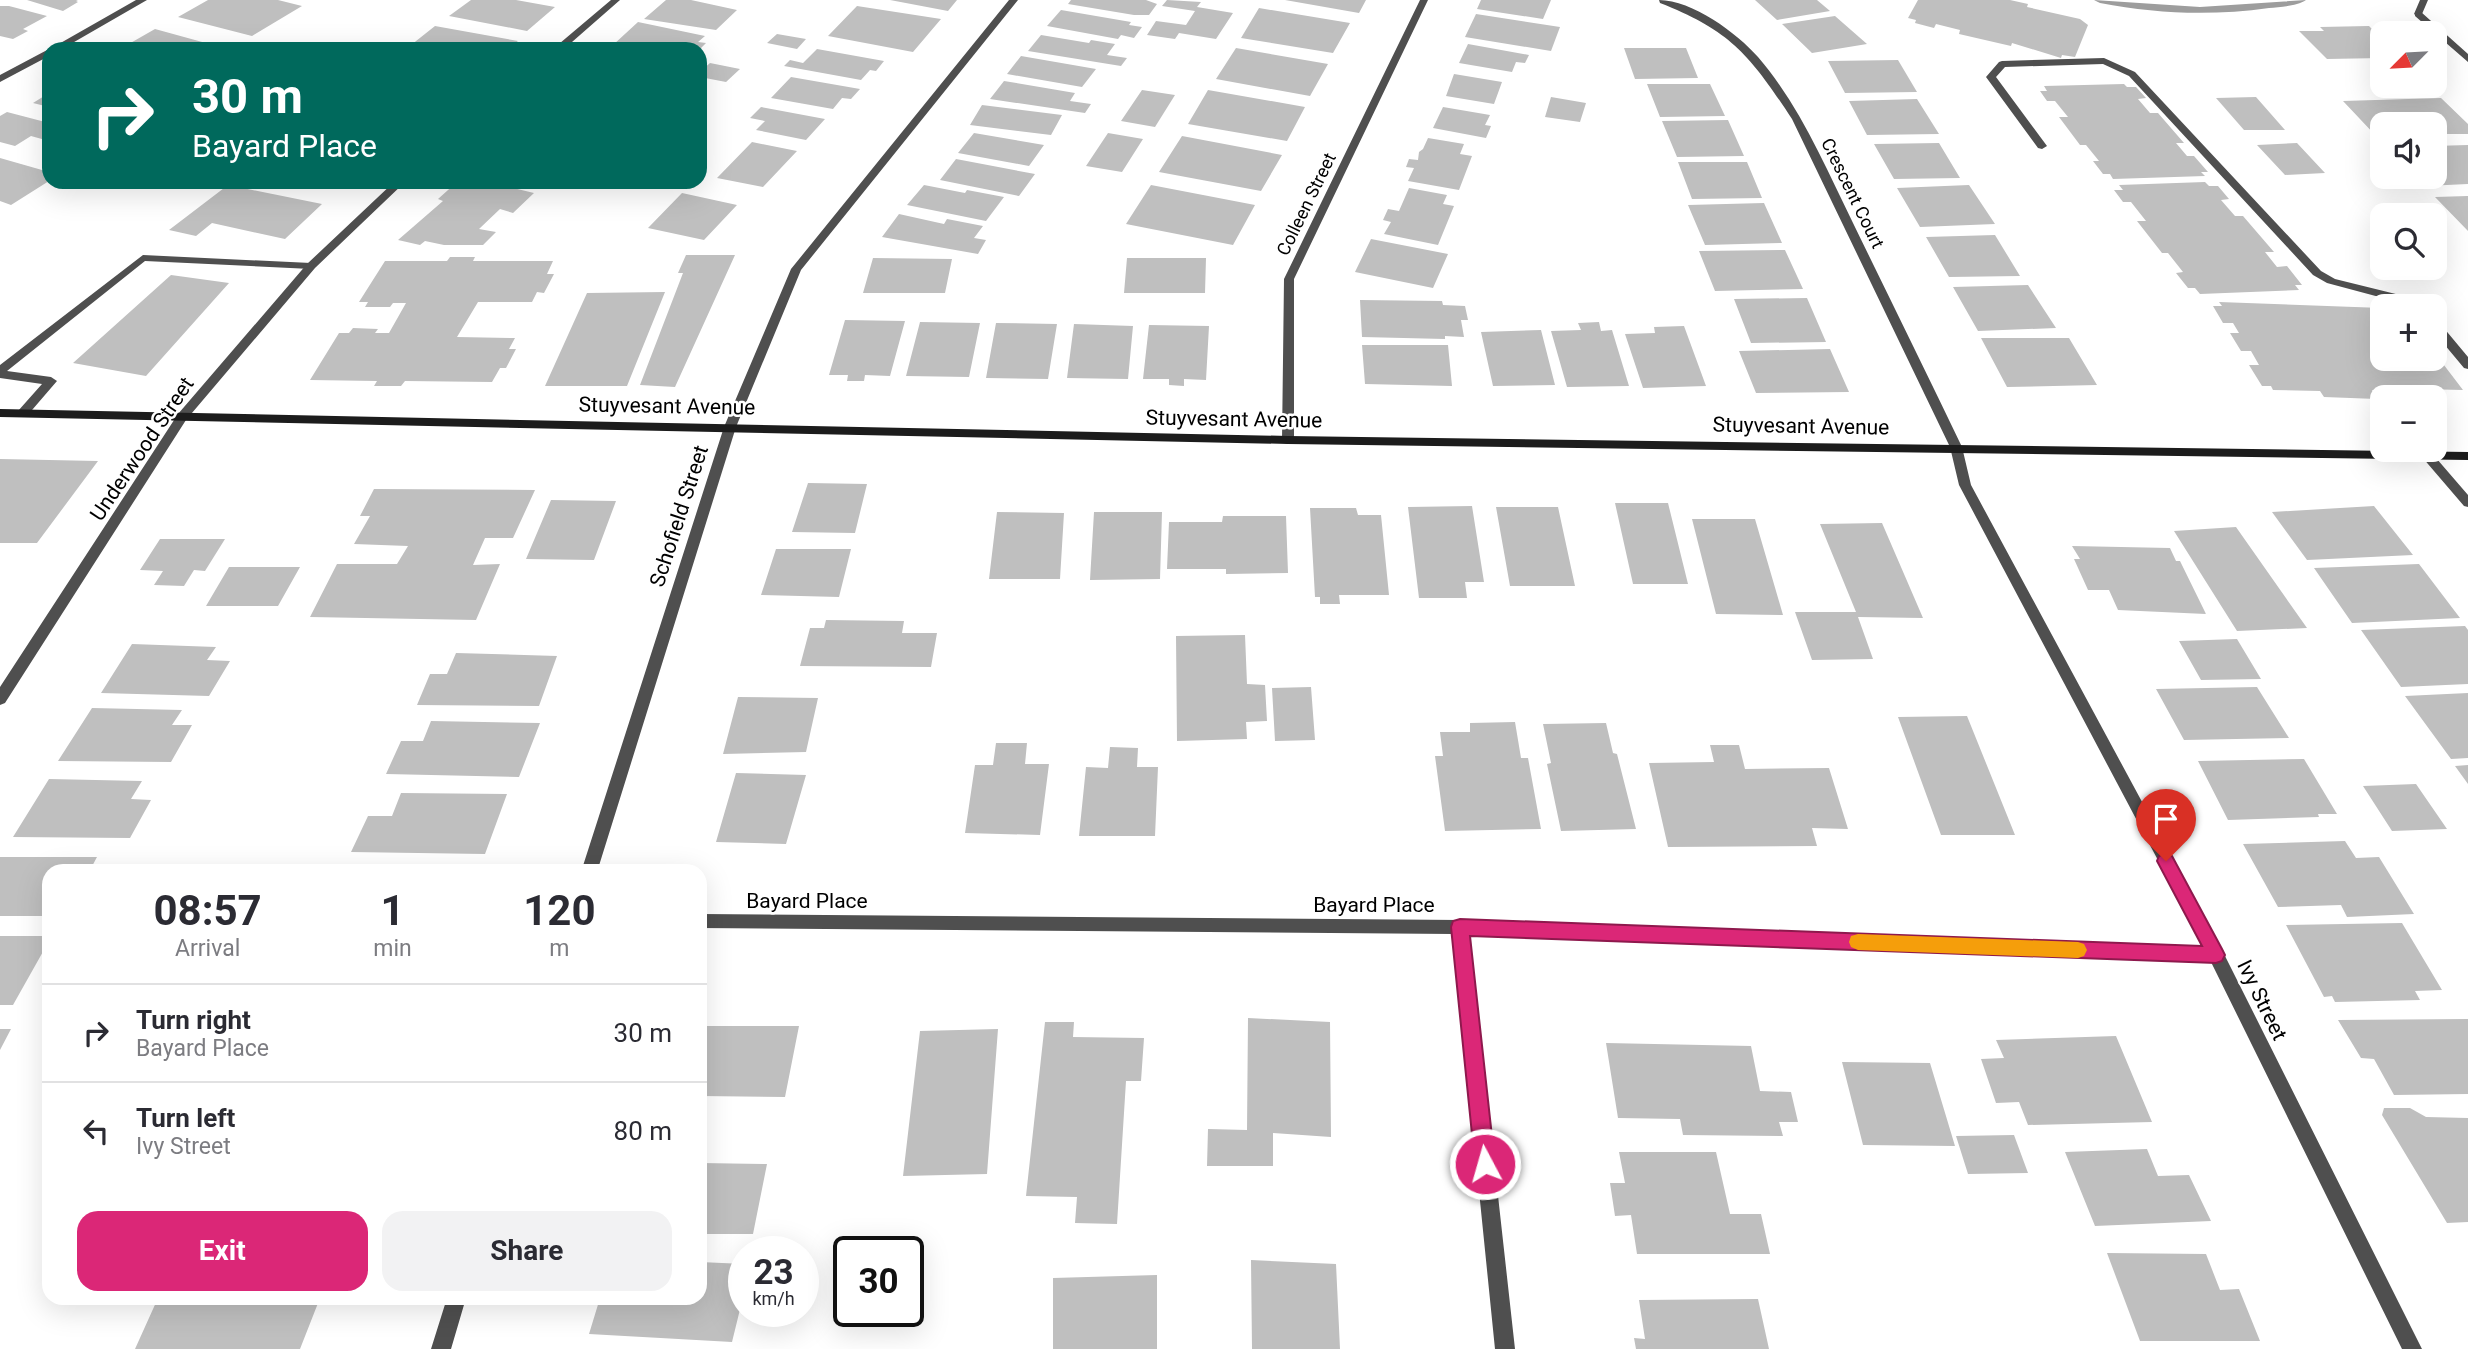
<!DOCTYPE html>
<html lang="en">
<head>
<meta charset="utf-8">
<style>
  body { margin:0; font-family:Roboto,sans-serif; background:#f2f2f3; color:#2b2b33; height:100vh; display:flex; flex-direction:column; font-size:26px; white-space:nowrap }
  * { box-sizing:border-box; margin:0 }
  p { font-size:23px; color:#7c7c81 }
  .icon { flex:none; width:38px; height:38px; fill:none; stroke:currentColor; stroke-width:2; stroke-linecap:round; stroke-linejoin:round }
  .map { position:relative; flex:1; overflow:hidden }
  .side { position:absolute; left:42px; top:864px; width:665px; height:441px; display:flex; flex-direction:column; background:#fff; border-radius:21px; box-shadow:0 7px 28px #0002 }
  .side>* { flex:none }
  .hud { position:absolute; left:42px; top:42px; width:665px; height:147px; border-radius:21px; box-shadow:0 7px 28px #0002; background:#00695c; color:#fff; overflow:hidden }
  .needle { width:46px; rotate:246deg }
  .buttons { position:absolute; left:2370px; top:21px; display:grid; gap:14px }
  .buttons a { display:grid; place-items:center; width:77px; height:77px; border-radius:14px; background:#fff; box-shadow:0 7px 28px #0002; font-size:35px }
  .speed { position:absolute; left:728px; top:1236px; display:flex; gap:14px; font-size:35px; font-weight:700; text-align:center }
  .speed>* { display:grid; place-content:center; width:91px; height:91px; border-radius:50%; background:#fff; box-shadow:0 7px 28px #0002; line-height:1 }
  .speed small { font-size:18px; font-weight:400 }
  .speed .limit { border:4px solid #111; border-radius:10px; background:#fff; color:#111 }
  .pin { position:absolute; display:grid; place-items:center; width:60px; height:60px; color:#fff; margin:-72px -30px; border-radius:50% 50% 50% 0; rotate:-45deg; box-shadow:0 0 7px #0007 }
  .pin .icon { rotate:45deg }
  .me { position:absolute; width:77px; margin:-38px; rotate:354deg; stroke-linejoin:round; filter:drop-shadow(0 0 5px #0008) }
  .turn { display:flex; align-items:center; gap:24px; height:147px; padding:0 35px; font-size:32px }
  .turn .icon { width:91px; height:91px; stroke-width:2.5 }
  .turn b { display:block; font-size:49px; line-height:60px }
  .eta { display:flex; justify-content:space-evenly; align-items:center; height:119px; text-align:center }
  .eta b { font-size:42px; font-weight:700; line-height:49px }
  .primary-button { display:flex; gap:14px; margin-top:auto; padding:14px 35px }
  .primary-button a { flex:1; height:80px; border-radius:21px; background:#db2777; color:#fff; font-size:28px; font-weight:700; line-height:80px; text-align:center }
  .primary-button a+a { background:#f2f2f3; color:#2b2b33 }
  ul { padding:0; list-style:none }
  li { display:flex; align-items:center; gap:21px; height:98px; padding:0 35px; border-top:2px solid #e1e1e2 }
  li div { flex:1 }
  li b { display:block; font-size:26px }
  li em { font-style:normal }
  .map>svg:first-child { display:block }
</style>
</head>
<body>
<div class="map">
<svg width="2468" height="1349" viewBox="0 0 2468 1349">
  <rect width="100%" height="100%" fill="#fff"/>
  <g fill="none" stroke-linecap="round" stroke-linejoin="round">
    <path fill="#9d9d9d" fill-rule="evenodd" d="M2094,0L2200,7L2306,0C2297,6 2280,7 2269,8C2212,16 2157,14 2100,3Z"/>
  </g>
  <path fill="#bfbfbf" d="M27,0H78L76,1L78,2L63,11Z
    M208,0H278L302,6L252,36L178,17Z
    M471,0H516L555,7L527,31L449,16Z
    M666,0H691L737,10L716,30L644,19Z
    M890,0H957L948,11Z
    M1071,0H1146L1157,4L1149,15H1134L1068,4Z
    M1167,0L1201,2L1197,7L1233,13L1216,39L1179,33L1175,39L1147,35L1156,21L1186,25L1195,11L1162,6Z
    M1285,0H1366L1359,13Z
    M1481,0H1551L1543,19L1477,9Z
    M1755,0H1817L1830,11L1777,20Z
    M1918,0H2010L2028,4L2027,7L2080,19L2088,25L2075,57L2062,55L2061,58L2012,43L2011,46L1959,34L1960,30L1936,24L1934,28L1915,23L1916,20L1908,18Z
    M0,6H9L47,16L23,29L28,31L13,39L0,36Z
    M857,6L941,19L913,52L828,36Z
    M1259,8L1350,23L1333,53L1241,38Z
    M1061,10L1131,22L1129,25L1142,27L1134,38L1121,35L1118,39L1047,26Z
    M1476,14L1560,27L1551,51L1465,37Z
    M1835,16L1867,44L1812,53L1782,24Z
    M638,22L705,36L698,42L706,43L700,49H636L613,45Z
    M435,26L518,41L508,49H406Z
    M2369,26L2382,39V58L2327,59L2299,31H2324L2320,27Z
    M155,29L224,48V49H120Z
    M777,34L806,39L797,49L767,43Z
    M1041,35L1089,43L1091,40L1115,44L1107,55L1127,58L1121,66L1028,51Z
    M1468,44L1529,55L1525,63L1516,62L1512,72L1459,63Z
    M1236,48L1328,64L1310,96L1216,79Z
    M1624,48H1686L1698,78L1635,79Z
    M817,49L884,61L876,71L870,70L861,80L784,66L790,60L803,63Z
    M1021,56L1096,69L1082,87L1007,74Z
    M1898,60L1917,92L1845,93L1828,61Z
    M710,63L740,69L726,82L700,77V72Z
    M1454,74L1502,82L1494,104L1446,96Z
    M791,77L860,89L851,99L842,98L833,109L771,98Z
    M1004,81L1075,93L1070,101L1091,104L1085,113L990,99Z
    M1647,84H1710L1725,116L1660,117Z
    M2124,84L2127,87H2136L2146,98L2138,99L2150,113H2158L2184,143H2176L2187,156H2194L2208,172H2201L2205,176L2113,179L2110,174H2103L2093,161H2099L2086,145H2080L2059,117H2068L2055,101H2047L2040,91H2047L2044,86Z
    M1142,90L1175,95L1155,127L1121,121Z
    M1208,90L1305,107L1287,141L1188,124Z
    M49,93V107L33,103Z
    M1551,97L1586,103L1580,122L1545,117Z
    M2256,97L2285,130H2244L2216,98Z
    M2441,98L2468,124V134H2434V124H2382V136H2376L2343,101Z
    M1917,99L1939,134L1867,135L1849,101Z
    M982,105L1062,115L1051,135L970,125Z
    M761,107L825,119L806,140L756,130L765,121L750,118Z
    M1443,107L1490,115L1485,125L1491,126L1486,138L1433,128Z
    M7,112L49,123V141L31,136L15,146L0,142V116Z
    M1728,120L1744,156L1677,157L1662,121Z
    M974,133L1044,145L1029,166L958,153Z
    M1108,133L1143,139L1122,172L1086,166Z
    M1182,136L1282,155L1261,191L1159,172Z
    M1428,138L1464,144L1460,154L1472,156L1459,190L1408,181L1414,168L1406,167L1409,159L1418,160L1419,152L1423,149Z
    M752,142L797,151L763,187L717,178Z
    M1939,143L1960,178L1894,179L1874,144Z
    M2297,143L2325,173L2285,175L2257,145Z
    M2468,145V184L2425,186L2416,177H2434V146Z
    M0,158L49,172V181L11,205L0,201Z
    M956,159L1035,174L1019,196L940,180Z
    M1678,162H1747L1762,198L1692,199Z
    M457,182H488L534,193L513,213L500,209L479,229L496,232L483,245H444L425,241L420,245L398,240L443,201L438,199Z
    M2205,182L2209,186H2218L2229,199L2221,200L2235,216H2243L2274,252H2265L2277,267L2287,266L2302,285H2295L2299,290L2200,294L2195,288H2188L2176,273L2183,272L2168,253H2162L2137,221H2146L2131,202H2123L2114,190H2123L2119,185Z
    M228,185L322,204L285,239L212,223L196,236L169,230Z
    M924,185L965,193L967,190L1004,197L986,221L907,205Z
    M1151,185L1255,205L1233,245L1126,224Z
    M1969,185L1995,224L1920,227L1897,188Z
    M1409,188L1447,195L1443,204L1454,206L1438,245L1384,234L1391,222L1383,220L1388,209L1399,211Z
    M682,193L737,205L704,240L648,228Z
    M2468,196V231L2435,197Z
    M1764,203L1782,243L1705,245L1688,205Z
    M899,214L944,224L947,219L983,226L974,238L986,240L978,254L882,237Z
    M1995,235L2020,276L1949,277L1926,237Z
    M1371,239L1448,254L1433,288L1355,272Z
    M1785,250L1803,289L1715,291L1699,251Z
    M686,255H735L675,387L640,385L683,273H678Z
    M450,257H475L473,261H553L547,274H554L544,293L537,292L532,302H478L457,337L515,338L509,349H516L506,368H500L492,382L405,381L401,386H374L377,381L310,380L339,333H349L353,328L378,329L375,333H389L406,303H393L390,307H365L368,302H359L385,261H447Z
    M873,258L952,259L945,293H863Z
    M1127,258H1206L1205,293H1124Z
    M171,275L229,283L146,376L73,363Z
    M2028,285L2056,328L1978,331L1953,287Z
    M665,292L627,386H545L587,293Z
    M1807,298L1826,342L1751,343L1734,299Z
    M1360,300L1442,301L1443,305L1465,306L1468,320H1461L1464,337L1445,336V339L1362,337Z
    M2219,302L2382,308V359H2434V352L2463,390L2421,389L2426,396L2401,395L2397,391L2372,390L2377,399L2324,397L2320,391L2273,390L2271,386H2262L2249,365H2259L2251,351H2241L2230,333H2239L2233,323H2223L2213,306H2222Z
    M845,320L905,321L890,376L865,375L864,381H847L848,375H829Z
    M920,322L980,323L969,377L906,376Z
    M1599,322L1601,331L1612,330L1629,386L1567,387L1551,331L1581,330L1578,323Z
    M996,323L1057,324L1048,379L986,378Z
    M1074,324L1133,326L1128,379L1067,378Z
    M1149,325L1209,326L1206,380L1184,379V386L1169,385V379H1143Z
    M1684,326L1706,386L1643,388L1625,334L1655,333L1654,327Z
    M1541,330L1555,385L1493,386L1481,332Z
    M1981,338H2069L2097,385L2007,387Z
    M1362,345H1448L1452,386L1365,384Z
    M1830,349L1849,392L1756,393L1739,351Z
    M0,459L98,461L37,543H0Z
    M808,483L867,484L855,533L792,532Z
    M374,489L535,490L513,538H485L473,565L500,564L476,620L310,617L337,564H397L408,546L354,544L370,516H360Z
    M551,500L616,501L594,560L526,559Z
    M1615,503H1668L1688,584H1633Z
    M1472,506L1484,582H1465L1467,598H1419L1408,507Z
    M2374,506L2413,555L2307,560L2272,512Z
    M1496,507H1558L1575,586H1510Z
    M1310,508H1356L1358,515H1381L1389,595H1339L1340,604H1320V597H1315Z
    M997,512L1064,513L1060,579H989Z
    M1094,512H1162L1160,579L1090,580Z
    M1223,516H1286L1288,573L1226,574V569H1167L1169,522H1222Z
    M1692,519H1755L1783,615L1716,614Z
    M1882,523L1923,618L1858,617L1873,659L1812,660L1795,612H1856L1820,524Z
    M2236,527L2307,628L2237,631L2174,531Z
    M160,539H225L205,571L194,570L184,586L154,585L163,571L140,570Z
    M2072,546L2170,548L2176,561H2180L2206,614L2118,610L2109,590H2088L2074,559H2080Z
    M776,549H851L839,597L761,595Z
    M2419,564L2460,618L2352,623L2314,568Z
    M229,567H300L278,606H206Z
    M826,620L904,621L902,633H937L931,667L800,666L810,628H824Z
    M2465,626L2468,630V684L2401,687L2361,630Z
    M1245,635L1247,684L1265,685L1267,721L1246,722L1247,739L1177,741L1176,636Z
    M2237,639L2261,679L2201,680L2179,641Z
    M132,644L216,647L207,660L230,661L209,696L101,693Z
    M456,653L557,656L539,706L417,705L430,674H447Z
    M1311,687L1315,740L1275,741L1272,688Z
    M2257,687L2289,738L2184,740L2156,689Z
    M2468,693V758L2451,759L2405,696Z
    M738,697L818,698L806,752L723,754Z
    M92,708L182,710L172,725H192L171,762L58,761Z
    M1967,716L2015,835H1941L1898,717Z
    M431,721L540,723L519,777L386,774L401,741H423Z
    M1515,722L1521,758H1528L1541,829L1445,831L1435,756H1443L1440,732H1470V723Z
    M1606,723L1613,753L1617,754L1636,829L1561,831L1547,764L1551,763L1543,724Z
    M996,743H1027L1025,764H1049L1040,835L965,833L975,765H993Z
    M1710,745H1739L1745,769L1829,768L1848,829L1812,828L1817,846L1668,847L1649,763L1714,762Z
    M1110,747L1138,748L1137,767H1158L1155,836H1079L1086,767L1108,768Z
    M2304,759L2337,814H2318L2319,817L2228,820L2198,761Z
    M2468,765V784L2455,766Z
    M736,773L806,775L786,844L716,842Z
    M49,779L142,781L131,799L151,800L130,838L13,837Z
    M2416,784L2447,829L2392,831L2363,786Z
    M401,793L507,794L485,854L351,852L368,816H392Z
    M2345,841L2356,858L2379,857L2414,914L2347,917L2341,905L2278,907L2243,844Z
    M0,857H97L89,872H49V916H0Z
    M2402,923L2442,990L2415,991L2420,1000L2335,1002L2332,996L2324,997L2286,925Z
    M0,936H49V941L13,1005H0Z
    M1248,1018L1330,1022L1331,1137L1273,1133V1166H1207L1208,1129L1247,1130Z
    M2468,1019V1094L2394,1095L2374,1059L2361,1058L2338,1020Z
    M1045,1022H1074L1073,1037L1144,1038L1141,1081H1126L1117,1224L1075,1223L1077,1197L1026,1196Z
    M700,1026H799L785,1097L700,1096Z
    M0,1029H11L0,1050Z
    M998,1029L987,1174L903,1176L920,1031Z
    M2116,1036L2152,1122L2028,1125L2019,1102L1996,1103L1981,1059L2004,1058L1996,1040Z
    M1606,1043L1751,1046L1760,1091L1791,1092L1798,1122H1779L1783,1136L1683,1135L1680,1119L1618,1118Z
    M1842,1062L1930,1063L1955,1146L1863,1145Z
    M2384,1108H2410L2426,1117L2468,1118V1222L2447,1223L2382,1115Z
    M2014,1135L2028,1173L1968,1174L1956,1136Z
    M2147,1149L2158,1176L2189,1175L2211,1221L2095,1226L2065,1152Z
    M1619,1152H1716L1730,1214H1761L1770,1254H1637L1631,1215L1615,1216L1610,1183H1625Z
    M700,1163L767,1164L753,1234H700Z
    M2107,1253L2206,1254L2220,1290L2239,1289L2260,1341H2140Z
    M1251,1260L1336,1264L1340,1349H1252Z
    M700,1262L744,1264V1293L732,1342L589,1334L600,1298H700Z
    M1157,1275V1349H1053V1278Z
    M158,1298H320L300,1349H135Z
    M1758,1299L1769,1349H1636L1634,1338L1645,1339L1639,1300Z"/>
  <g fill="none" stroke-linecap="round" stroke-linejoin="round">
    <path fill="#4f4f4f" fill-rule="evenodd" d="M2420,0H2428L2422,14L2418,17L2414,14Z
      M143,255L311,263L316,266L311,269L145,261L7,371L51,377L57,381L26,417H18L16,414L18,411L42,384L0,378V365Z"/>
    <path fill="#4f4f4f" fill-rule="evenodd" d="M136,0H147L62,49H50Z
      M611,0H620L564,49H553Z
      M1009,0H1018L801,270L736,427L597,872H581L724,427L791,269Z
      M1420,0H1428L1294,279V440L1288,444L1284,443L1282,440L1284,279Z
      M1659,0C1692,0 1737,33 1758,57C1800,106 1825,166 1853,223C1889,297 1926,372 1962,447L1971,485L2222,950L2422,1349H2402L2211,962L1469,934L1515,1349H1495L1453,934L700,928V914L1460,920L2204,947L1959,485L1950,447L1792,119C1751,57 1732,31 1660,3Z
      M2415,12H2421L2468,54V62L2415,16Z
      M49,49V56L0,82V75Z
      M2104,58L2135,72L2321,271L2335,279L2420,300L2424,306H2413L2327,283L2313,275L2129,76L2103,64L2005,67L1996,77L2047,146L2042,149L2038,148L1986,77L1999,62L2002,61Z
      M394,182H405L315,268L186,420L5,703L0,705V687L178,414L307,264Z
      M2434,320L2438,321L2468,357V369L2464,368L2434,332Z
      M2426,450L2430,451L2468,495V507L2464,506L2422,457L2420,454L2422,451Z
      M447,1298H466L451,1349H431Z"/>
    <path fill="#1c1c1c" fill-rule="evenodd" d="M0,409L1288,436L2468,452V460L1288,444L0,417Z"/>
  </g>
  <path fill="#db2777" stroke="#8e194d" stroke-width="2" d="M2166,853L2172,856L2222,949L2225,955L2222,961L2216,963L1470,936L1495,1164L1492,1171L1485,1174L1478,1171L1475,1164L1451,927L1453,921L1460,919L2202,946L2157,861L2159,856Z"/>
  <path fill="#f59e0b" d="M1858,934L2078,942L2084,944L2087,950L2084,956L2078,958L1858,950L1851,947L1849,942L1851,936Z"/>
  <g text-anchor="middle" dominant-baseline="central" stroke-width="5" stroke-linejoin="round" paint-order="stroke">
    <g font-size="18" fill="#000" stroke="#fff">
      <text transform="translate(1853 193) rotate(64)">Crescent Court</text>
      <text transform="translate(1306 204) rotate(-64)">Colleen Street</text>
    </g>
    <g font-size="21" fill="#000" stroke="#fff">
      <text transform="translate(667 406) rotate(1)">Stuyvesant Avenue</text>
      <text transform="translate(1234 419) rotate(1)">Stuyvesant Avenue</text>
      <text transform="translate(1801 426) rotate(1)">Stuyvesant Avenue</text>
      <text transform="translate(142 449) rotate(-56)">Underwood Street</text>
      <text transform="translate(679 516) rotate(-72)">Schofield Street</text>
      <text x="807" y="901">Bayard Place</text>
      <text x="1374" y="905">Bayard Place</text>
      <text transform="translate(2262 1000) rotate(64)">Ivy Street</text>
    </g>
  </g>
</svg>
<div class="buttons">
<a><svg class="needle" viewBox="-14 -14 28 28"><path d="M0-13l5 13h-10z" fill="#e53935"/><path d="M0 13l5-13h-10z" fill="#7c7c81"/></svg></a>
<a><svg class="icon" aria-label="sound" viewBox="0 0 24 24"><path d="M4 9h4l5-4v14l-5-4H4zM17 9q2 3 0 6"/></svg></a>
<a><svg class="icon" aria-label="search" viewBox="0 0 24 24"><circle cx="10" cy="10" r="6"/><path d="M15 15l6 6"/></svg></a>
<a>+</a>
<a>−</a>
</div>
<div class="speed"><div>23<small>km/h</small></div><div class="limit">30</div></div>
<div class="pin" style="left:2166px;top:861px;background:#d93025"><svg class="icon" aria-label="arrive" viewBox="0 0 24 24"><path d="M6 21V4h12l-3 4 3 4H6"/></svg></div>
<svg class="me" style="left:1485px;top:1164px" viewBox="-20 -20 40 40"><circle r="17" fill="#db2777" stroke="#fff" stroke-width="3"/><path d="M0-11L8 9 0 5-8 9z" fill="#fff"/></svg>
<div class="hud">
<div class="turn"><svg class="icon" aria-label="right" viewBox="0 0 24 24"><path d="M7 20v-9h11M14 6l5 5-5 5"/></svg><div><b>30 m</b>Bayard Place</div></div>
</div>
<section class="side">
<div class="eta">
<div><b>08:57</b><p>Arrival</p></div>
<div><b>1</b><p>min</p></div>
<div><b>120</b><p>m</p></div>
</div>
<ul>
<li><svg class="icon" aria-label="right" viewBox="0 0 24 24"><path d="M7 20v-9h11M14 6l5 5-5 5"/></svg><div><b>Turn right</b><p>Bayard Place</p></div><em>30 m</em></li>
<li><svg class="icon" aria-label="left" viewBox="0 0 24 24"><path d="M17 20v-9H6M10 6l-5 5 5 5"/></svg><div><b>Turn left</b><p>Ivy Street</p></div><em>80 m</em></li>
</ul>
<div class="primary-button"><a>Exit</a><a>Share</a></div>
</section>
</div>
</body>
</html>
